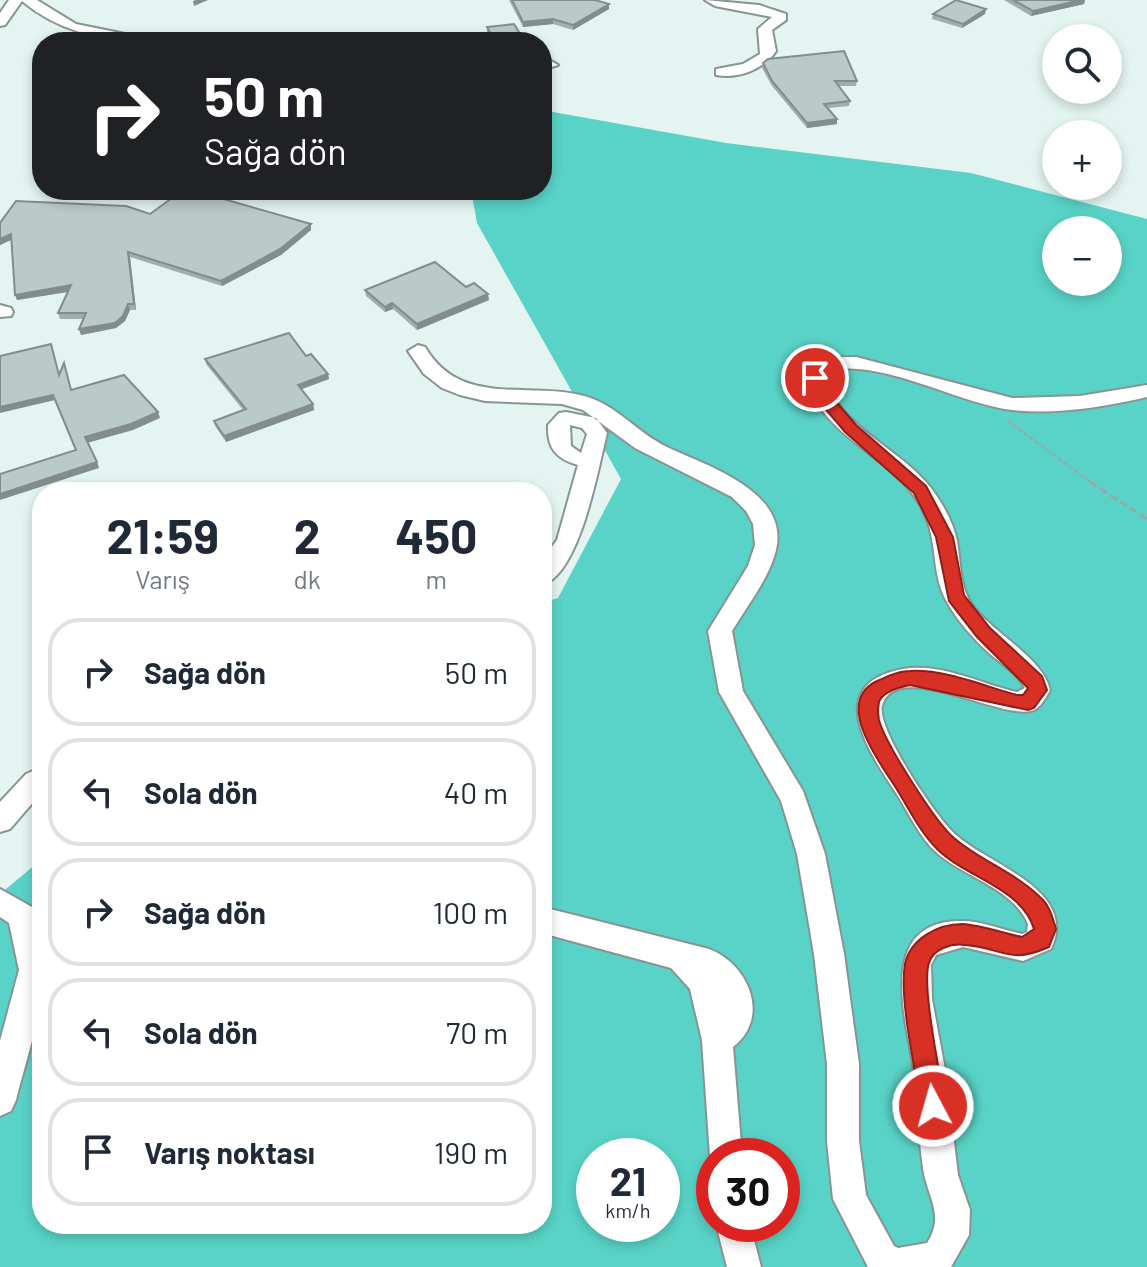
<!DOCTYPE html>
<html lang="tr">
<head>
<meta charset="utf-8">
<style>
  body { margin:0; font-family:Barlow,sans-serif; background:#f2f2f3; color:#1f2937; height:100vh; display:flex; flex-direction:column; font-size:30px; white-space:nowrap }
  * { box-sizing:border-box; margin:0 }
  p { font-size:26px; color:#747a83 }
  .icon { flex:none; width:44px; height:44px; fill:none; stroke:currentColor; stroke-width:2; stroke-linecap:round; stroke-linejoin:round }
  .map { position:relative; flex:1; overflow:hidden }
  .panel { position:absolute; left:32px; top:482px; width:520px; height:752px; display:flex; flex-direction:column; background:#fff; border-radius:32px; box-shadow:0 4px 12px #0003 }
  .panel>* { flex:none }
  .top-card { position:absolute; left:32px; top:32px; width:520px; height:168px; border-radius:32px; box-shadow:0 4px 12px #0003; background:#202124; color:#fff; overflow:hidden }
  .tools { position:absolute; left:1042px; top:24px; display:grid; gap:16px }
  .tools a { display:grid; place-items:center; width:80px; height:80px; border-radius:50%; background:#fff; box-shadow:0 4px 12px #0003; font-size:40px }
  .speed { position:absolute; left:576px; top:1138px; display:flex; gap:16px; font-size:40px; font-weight:700; text-align:center }
  .speed>* { display:grid; place-content:center; width:104px; height:104px; border-radius:50%; background:#fff; box-shadow:0 4px 12px #0003; line-height:1 }
  .speed small { font-size:20px; font-weight:400 }
  .speed .limit { border:12px solid #d22; background:#fff; color:#111 }
  .pin { position:absolute; display:grid; place-items:center; width:68px; height:68px; color:#fff; margin:-34px; border:4px solid #fff; border-radius:50%; box-shadow:0 2px 8px #0007 }
  .me { position:absolute; width:88px; margin:-44px; rotate:354deg; stroke-linejoin:round; filter:drop-shadow(0 0 6px #0008) }
  .turn { display:flex; align-items:center; gap:28px; height:168px; padding:0 40px; font-size:36px }
  .turn .icon { width:104px; height:104px; stroke-width:2.5 }
  .turn b { display:block; font-size:56px; line-height:68px }
  .eta { display:flex; justify-content:space-evenly; align-items:center; height:136px; text-align:center }
  .eta b { font-size:48px; font-weight:700; line-height:56px }
  ul { padding:0; list-style:none }
  li { display:flex; align-items:center; gap:24px; height:108px; margin:0 16px 12px; padding:0 24px; border:4px solid #e0e1e3; border-radius:32px }
  li div { flex:1 }
  li b { display:block; font-size:30px }
  li em { font-style:normal }
  .map>svg:first-child { display:block }
</style>
</head>
<body>
<div class="map">
<svg width="1147" height="1267" viewBox="0 0 1147 1267">
  <rect width="100%" height="100%" fill="#e3f4f1"/>
  <path fill="#59d3c7" fill-rule="evenodd" d="M542,110L726,143L971,173L1147,219V1267H0V894L42,859V1224H542V603L558,598L621,479L477,223L471,190H542ZM1056,230H1108V282H1056ZM594,1156H662V1224H594ZM714,1156H782V1224H714Z"/>
  <g fill="none" stroke-linecap="round" stroke-linejoin="round">
    <g stroke="#869593" stroke-width="4">
      <path id="minor" d="M9,0H37L76,24L145,38L152,42C105,42 59,32 22,1L5,25L0,26V13Z
        M705,0L759,5L786,14V20L772,30L776,51C763,70 738,79 716,75V69L743,64L760,54L758,29L772,17L715,6Z
        M542,62L551,61L558,65L542,70Z
        M0,305L11,308L13,312L11,316L0,317Z
        M418,345L425,347C461,408 526,381 584,396C616,404 637,433 667,447C709,467 796,493 774,557C765,584 746,607 732,631L743,691L803,791L825,854L844,954L859,1064V1141L866,1195L894,1246L898,1248L927,1243C944,1217 930,1201 924,1174C918,1140 919,1105 914,1071C906,1019 875,919 963,921C982,921 1003,930 1022,934L1027,932L1028,924C1014,889 964,877 937,853C919,837 909,813 896,793C869,752 822,684 903,669C941,662 981,684 1017,692L1025,688C1018,674 1002,664 990,654C973,638 958,622 947,602C928,569 942,536 915,497C882,451 813,431 805,369C819,357 838,357 856,357L1012,398L1080,396L1147,385V397C1104,407 1056,415 1012,410C959,404 874,355 825,372C833,423 895,446 926,482C940,498 953,521 957,541C961,564 959,586 973,606C993,633 1043,658 1050,690C1047,696 1042,705 1036,709C1009,726 896,655 882,706C876,728 937,819 956,835C989,865 1079,890 1051,949L1023,961L963,947L936,955L931,965L932,999L946,1075L958,1175L970,1210L969,1235L951,1267H868L833,1199L827,1141V1064L814,954L797,854L781,801L719,692L708,631L748,566L755,545L753,524L746,511L732,497L635,448L583,410L562,404L485,401L460,395L442,388L424,374L408,351Z
        M566,412L596,418L607,433C598,469 580,574 542,585V560L557,540L578,465C556,459 547,448 548,425L559,413ZM570,425L582,428L587,434L581,453L571,446Z
        M42,767V792L10,829L0,832V802L26,774Z
        M0,889L32,907C60,967 31,1040 16,1100L11,1111L0,1116V1041L19,970L9,923L0,917Z
        M542,907L709,949C749,964 771,1018 733,1047L742,1156H714V1167L710,1156L702,1040L690,989L671,968L542,933Z
        M716,1224H750L761,1267H727Z"/>
    </g>
    <path stroke="#9aa8a5" stroke-width="2" stroke-dasharray="5 2" stroke-linecap="butt" d="M1007,420L1093,484"/>
    <path stroke="#9aa8a5" stroke-width="3" stroke-dasharray="8 4" stroke-linecap="butt" d="M1090,482L1147,519"/>
    <use href="#minor" fill="#fff" fill-rule="evenodd"/>
  </g>
  <path fill="#a0aeac" d="M509,0H595L609,9L573,30L553,24L523,27Z
    M1004,0H1085L1084,4L1031,16Z
    M933,14H985L962,28L932,19Z
    M487,27L525,42H493L487,32Z
    M763,63L857,81L856,86H839L850,101L849,106L828,108L837,124L807,128L772,86L762,68Z
    M42,166V177L37,176L35,171Z
    M92,190H121L114,195Z
    M150,214L311,224V230L281,255L222,286L130,257L136,310H130L125,321L116,328L81,335L79,329L84,319H60L58,313L68,292L17,300L11,240L0,245V223Z
    M466,287L489,300L417,330L393,309L385,312L366,296L365,290Z
    M306,356L328,374L329,379L302,389L313,404L314,410L226,442L215,426L214,421L243,410L206,364L205,359Z"/>
  <path fill="#828d8c" d="M196,0H208L194,6L193,1Z
    M1081,0H1085L1084,4L1031,16L1033,11Z
    M609,4V9L573,30V25Z
    M986,9L985,14L962,28L963,24Z
    M553,19V24L523,27V22Z
    M837,119V124L807,128V123Z
    M113,190H121L114,195Z
    M311,224V230L281,255L222,286L221,281Z
    M11,234L13,239L0,245V239Z
    M128,252L130,257L136,310L134,304Z
    M71,285L73,291L17,300L15,295Z
    M488,294L489,300L417,330V324Z
    M392,303L393,309L385,312V307Z
    M128,304L130,310L125,321L116,328L81,335L79,329Z
    M328,374L329,379L299,390L298,385Z
    M53,395L55,400L0,413V407Z
    M313,404L314,410L226,442L224,436Z
    M158,412L160,418L133,430L87,443L85,437Z
    M97,462L99,468L0,500V494Z"/>
  <path fill="#bacac8" stroke="#828d8c" stroke-width="2" d="M512,0H595L609,4L573,25L553,19L523,22Z
    M956,0L986,9L963,24L933,14Z
    M1013,0H1081L1033,11Z
    M514,24L525,42H495L487,27Z
    M844,51L857,81H835L850,101L824,104L837,119L807,123L772,81L763,63L768,59Z
    M42,166V172L35,171Z
    M183,190H192L311,224L280,249L221,281L128,252L134,304H128L123,316L115,323L79,329L86,313H58L71,285L15,295L11,234L0,239V223L16,201L126,206L150,214Z
    M435,262L466,287L474,283L488,294L417,324L392,303L385,307L365,290Z
    M289,333L306,356L311,354L328,374L298,385L313,404L224,436L214,421L246,409L205,359Z
    M51,344L59,375L64,363L71,390L124,375L158,412L131,424L85,437L97,462L0,494V474L76,450L53,395L0,407V356Z"/>
  <path fill="#d93025" stroke="#8d1f18" stroke-width="2" d="M815,373L820,375L825,389L856,425L926,486L953,537L964,595L990,628L1042,676L1047,690L1034,708L1028,710L910,685C900,687 883,691 879,702C878,707 878,715 879,720C885,743 936,823 954,838C982,862 1019,874 1044,901C1051,909 1053,919 1056,929L1049,947C1008,965 1004,948 965,945C951,943 933,949 929,963C921,985 941,1078 945,1106L941,1114L933,1118L924,1114L921,1106C915,1068 899,999 905,964C910,939 938,924 962,924C981,925 1003,933 1022,937L1034,929C1022,888 965,877 937,849C920,832 909,809 896,788C881,764 834,704 875,682C886,677 898,671 910,671C944,669 984,686 1017,695H1023L1028,688L977,637L949,601L936,537L914,493L845,432L812,393L807,378Z"/>
</svg>
<div class="tools">
<a><svg class="icon" aria-label="search" viewBox="0 0 24 24"><circle cx="10" cy="10" r="6"/><path d="M15 15l6 6"/></svg></a>
<a>+</a>
<a>−</a>
</div>
<div class="speed"><div>21<small>km/h</small></div><div class="limit">30</div></div>
<div class="pin" style="left:815px;top:378px;background:#d93025"><svg class="icon" aria-label="arrive" viewBox="0 0 24 24"><path d="M6 21V4h12l-3 4 3 4H6"/></svg></div>
<svg class="me" style="left:933px;top:1106px" viewBox="-20 -20 40 40"><circle r="17" fill="#d93025" stroke="#fff" stroke-width="3"/><path d="M0-11L8 9 0 5-8 9z" fill="#fff"/></svg>
<div class="top-card">
<div class="turn"><svg class="icon" aria-label="right" viewBox="0 0 24 24"><path d="M7 20v-9h11M14 6l5 5-5 5"/></svg><div><b>50 m</b>Sağa dön</div></div>
</div>
<section class="panel">
<div class="eta">
<div><b>21:59</b><p>Varış</p></div>
<div><b>2</b><p>dk</p></div>
<div><b>450</b><p>m</p></div>
</div>
<ul>
<li><svg class="icon" aria-label="right" viewBox="0 0 24 24"><path d="M7 20v-9h11M14 6l5 5-5 5"/></svg><div><b>Sağa dön</b></div><em>50 m</em></li>
<li><svg class="icon" aria-label="left" viewBox="0 0 24 24"><path d="M17 20v-9H6M10 6l-5 5 5 5"/></svg><div><b>Sola dön</b></div><em>40 m</em></li>
<li><svg class="icon" aria-label="right" viewBox="0 0 24 24"><path d="M7 20v-9h11M14 6l5 5-5 5"/></svg><div><b>Sağa dön</b></div><em>100 m</em></li>
<li><svg class="icon" aria-label="left" viewBox="0 0 24 24"><path d="M17 20v-9H6M10 6l-5 5 5 5"/></svg><div><b>Sola dön</b></div><em>70 m</em></li>
<li><svg class="icon" aria-label="arrive" viewBox="0 0 24 24"><path d="M6 21V4h12l-3 4 3 4H6"/></svg><div><b>Varış noktası</b></div><em>190 m</em></li>
</ul>
</section>
</div>
</body>
</html>
